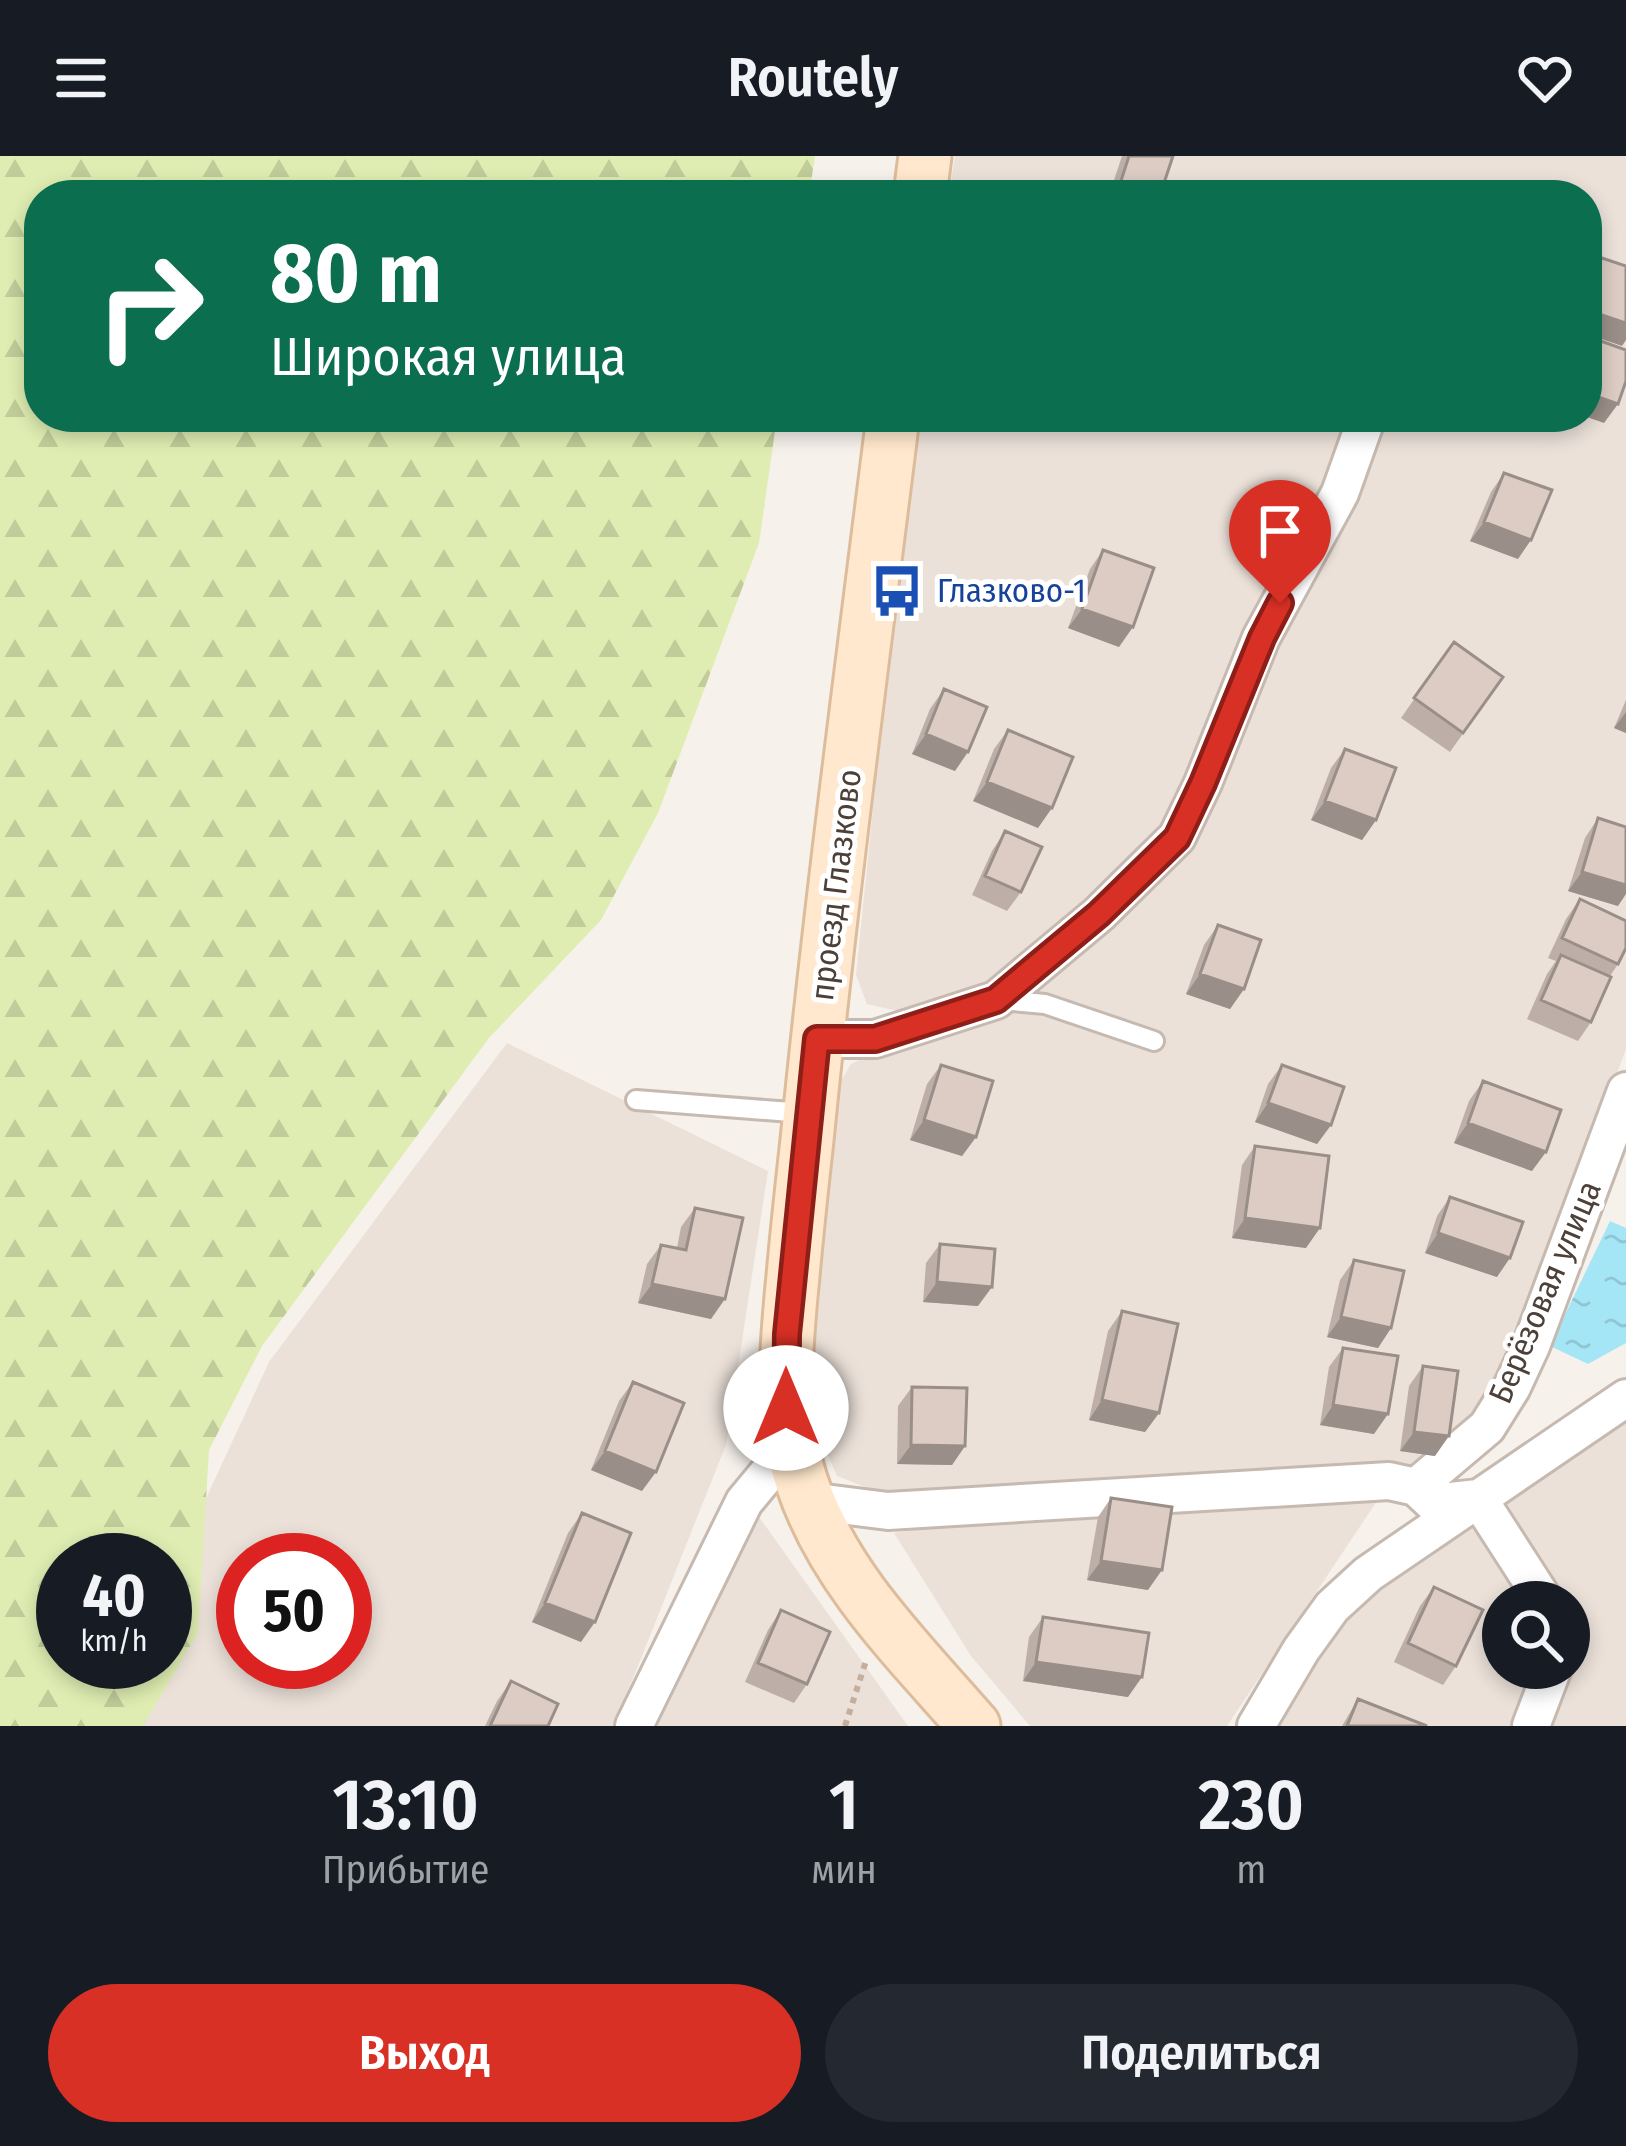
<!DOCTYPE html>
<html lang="ru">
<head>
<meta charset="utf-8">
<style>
  body { margin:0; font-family:"Fira Sans Condensed",sans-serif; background:#242831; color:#f1f3f6; height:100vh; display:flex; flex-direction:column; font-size:45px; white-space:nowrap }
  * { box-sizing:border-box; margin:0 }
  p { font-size:39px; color:#9ea1a6 }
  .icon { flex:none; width:66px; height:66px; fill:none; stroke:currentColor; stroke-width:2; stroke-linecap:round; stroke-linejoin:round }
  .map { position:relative; height:1570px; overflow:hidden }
  .panel { display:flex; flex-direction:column; background:#171b24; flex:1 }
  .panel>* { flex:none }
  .top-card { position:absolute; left:24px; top:24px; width:1578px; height:252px; border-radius:48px; box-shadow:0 6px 18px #0003; background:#0b6e4f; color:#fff; overflow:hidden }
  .buttons { position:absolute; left:1482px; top:1425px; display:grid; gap:24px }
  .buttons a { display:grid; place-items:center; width:108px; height:108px; border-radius:50%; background:#171b24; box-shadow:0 6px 18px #0003; font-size:60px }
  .speed { position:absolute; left:36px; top:1377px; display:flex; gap:24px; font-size:60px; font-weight:700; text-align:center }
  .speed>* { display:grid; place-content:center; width:156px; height:156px; border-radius:50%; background:#171b24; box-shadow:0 6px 18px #0003; line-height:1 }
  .speed small { font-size:30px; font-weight:400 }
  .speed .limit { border:18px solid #d22; background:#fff; color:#111 }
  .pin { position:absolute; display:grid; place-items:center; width:102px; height:102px; color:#fff; margin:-123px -51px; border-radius:50% 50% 50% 0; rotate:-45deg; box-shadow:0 0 12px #0007 }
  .pin .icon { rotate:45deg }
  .me { position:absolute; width:132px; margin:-66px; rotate:0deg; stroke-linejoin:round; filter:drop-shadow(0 0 9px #0008) }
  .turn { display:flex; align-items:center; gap:42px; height:252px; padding:0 48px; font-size:54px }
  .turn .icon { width:156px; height:156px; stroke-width:2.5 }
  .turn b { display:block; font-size:84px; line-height:102px }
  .eta { display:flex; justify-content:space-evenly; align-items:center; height:204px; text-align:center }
  .eta b { font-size:72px; font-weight:600; line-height:84px }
  .action { display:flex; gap:24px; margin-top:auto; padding:24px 48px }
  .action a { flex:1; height:138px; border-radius:72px; background:#d93025; color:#fff; font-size:48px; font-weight:600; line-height:138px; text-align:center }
  .action a+a { background:#242831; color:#f1f3f6 }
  header { display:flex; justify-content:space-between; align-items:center; height:156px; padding:0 48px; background:#171b24; font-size:54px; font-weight:600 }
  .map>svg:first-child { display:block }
</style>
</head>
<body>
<header><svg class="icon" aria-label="menu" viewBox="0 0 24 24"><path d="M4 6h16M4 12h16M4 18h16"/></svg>Routely<svg class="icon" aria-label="heart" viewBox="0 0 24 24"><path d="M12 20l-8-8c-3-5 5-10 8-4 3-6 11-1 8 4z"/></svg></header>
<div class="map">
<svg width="1626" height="1570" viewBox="0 0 1626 1570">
  <defs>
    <pattern id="forest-firs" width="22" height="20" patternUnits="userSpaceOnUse" patternTransform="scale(3)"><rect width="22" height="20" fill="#dfedb2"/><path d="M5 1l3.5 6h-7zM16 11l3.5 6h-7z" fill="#c1cc9a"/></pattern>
    <pattern id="water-ripples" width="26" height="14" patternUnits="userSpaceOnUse" patternTransform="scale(3)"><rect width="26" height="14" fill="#a5e6f6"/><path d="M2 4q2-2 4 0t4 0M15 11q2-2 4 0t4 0" fill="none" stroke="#90c6d4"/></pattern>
  </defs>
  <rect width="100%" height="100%" fill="#f6f1eb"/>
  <path fill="#ebe1d9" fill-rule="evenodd" d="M955,0H1626V893L1518,1184L1464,1278L1429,1312L1382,1310L1022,1339L873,1334L837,1320L812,1262V1231L837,931L851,908L902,885L1177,705L1268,491L1380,261H1587V39H949Z
    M915,261H1352L1327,329L1176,662L1092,749L993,831L902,856L867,848L856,819L908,310Z
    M507,887L768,1015L726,1289L614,1570H101L165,1506V1431L269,1206ZM243,1404H345V1506H243Z
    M1626,1262V1570H1539L1569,1512V1488L1574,1476L1569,1468V1446H1555L1493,1346Z
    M742,1337L908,1570H645Z
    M1381,1339L1227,1570H1030L971,1500L894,1377L1004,1361Z
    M1471,1353L1534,1446H1503V1512H1538L1516,1570H1267L1309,1492Z"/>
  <path fill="url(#forest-firs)" fill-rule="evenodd" d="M0,0H815L809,39H39V261H777L759,387L658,657L601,764L489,882L262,1190L209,1294L198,1477L143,1570H0ZM63,1404H165V1506H63Z"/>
  <path fill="url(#water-ripples)" d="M1610,1065L1626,1072V1187L1588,1208L1550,1190Z"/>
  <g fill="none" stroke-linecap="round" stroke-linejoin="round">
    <g stroke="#c6b9b0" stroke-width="24">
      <path id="service" d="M1001,844L1045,848L1154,885
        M636,944L804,957"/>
    </g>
    <g stroke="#c6b9b0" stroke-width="42">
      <path id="minor" d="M817,883H875L996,844L1099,758L1177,681L1203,627L1261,482L1340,337L1367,261
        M809,1345L888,1355L1389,1325L1416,1331
        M1545,1446L1478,1342L1433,1347L1416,1331L1487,1271L1512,1231L1531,1190L1626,935
        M634,1570L744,1346L792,1288
        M1256,1570L1301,1494L1332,1451L1368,1418L1626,1242
        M1531,1570L1553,1512"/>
    </g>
    <g stroke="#dcbc9b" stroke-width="57">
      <path id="secondary" d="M920,39L925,0
        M893,261C863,502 831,742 807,984C802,1029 797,1074 793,1120C786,1190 779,1258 802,1327C834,1423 909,1495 974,1570"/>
    </g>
    <path stroke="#c6ae9d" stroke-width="6" stroke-dasharray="6 6" stroke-linecap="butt" d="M845,1570L866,1505"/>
    <use href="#service" stroke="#fff" stroke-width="18"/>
    <use href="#minor" stroke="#fff" stroke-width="36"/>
    <use href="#secondary" stroke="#ffe8cd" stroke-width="51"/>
  </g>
  <path fill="#bdafa8" d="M1122,0H1173L1160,39H1109Z
    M1504,317L1518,403L1470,385L1491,336Z
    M1103,394L1119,491L1068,472L1090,413Z
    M1454,486L1503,521L1450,596L1401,562Z
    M944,533L955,615L912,598L930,553Z
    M1626,544V577L1614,572Z
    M1008,574L1038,672L973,645L994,593Z
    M1345,593L1376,664L1362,684L1311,664L1331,612Z
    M1598,662L1618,750L1568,735L1585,682Z
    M1005,675L1021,736L1007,755L972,739L992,695Z
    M1580,743L1618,808L1610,820L1591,866L1578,885L1527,863L1547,818L1556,805L1548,802L1566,763Z
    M1218,769L1244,833L1230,853L1186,838L1204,789Z
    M941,909L976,981L962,1000L910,984L927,928Z
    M1282,909L1331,969L1317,988L1255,966L1268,928Z
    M1483,925L1532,1015L1454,987L1469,945Z
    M1255,990L1306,1092L1232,1082L1242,1009Z
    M1450,1041L1497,1121L1425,1097L1437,1060Z
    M695,1052L711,1163L638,1147L647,1108L661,1089L677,1092L681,1071Z
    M940,1088L978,1150L923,1146L926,1107Z
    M1354,1104L1391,1172L1378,1192L1327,1181L1340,1124Z
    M1122,1155L1159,1257L1145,1276L1089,1264L1108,1175Z
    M1343,1192L1374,1278L1320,1269L1329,1211Z
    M1423,1210L1435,1300L1400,1295L1409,1230Z
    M633,1226L642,1335L591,1314L619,1245Z
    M912,1231L965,1290L952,1309L897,1308L898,1250Z
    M1111,1342L1148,1434L1087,1424L1098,1361Z
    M582,1357L581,1486L532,1466L568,1377Z
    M1434,1431L1456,1510L1443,1529L1394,1506L1420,1450Z
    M781,1454L807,1528L794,1547L745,1526L768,1474Z
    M1043,1461L1128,1541L1023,1525L1029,1481Z
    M511,1525L548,1570H485L497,1545Z
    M1358,1543L1427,1570H1342Z"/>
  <path fill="#9a8f88" d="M1587,154L1626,167V184L1622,190L1587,178Z
    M1587,237L1618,248L1604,267L1587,261Z
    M1484,366L1531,384L1518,403L1470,385Z
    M1082,453L1133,471L1119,491L1068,472Z
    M1626,556V577L1614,572Z
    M926,578L968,596L955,615L912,598Z
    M987,626L1052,652L1038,672L973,645Z
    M1325,645L1376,664L1362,684L1311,664Z
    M1582,716L1626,729V738L1618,750L1568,735Z
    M1200,818L1244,833L1230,853L1186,838Z
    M1268,947L1331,969L1317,988L1255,966Z
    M924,964L976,981L962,1000L910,984Z
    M1468,967L1546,996L1532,1015L1454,987Z
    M1245,1062L1320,1072L1306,1092L1232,1082Z
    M1438,1077L1510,1102L1497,1121L1425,1097Z
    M937,1126L992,1131L978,1150L923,1146Z
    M652,1128L725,1143L711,1163L638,1147Z
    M1341,1161L1391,1172L1378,1192L1327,1181Z
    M1102,1244L1159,1257L1145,1276L1089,1264Z
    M1333,1249L1388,1258L1374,1278L1320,1269Z
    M1414,1276L1449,1280L1435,1300L1400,1295Z
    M911,1289L965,1290L952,1309L897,1308Z
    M605,1295L656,1316L642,1335L591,1314Z
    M1101,1405L1162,1414L1148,1434L1087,1424Z
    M545,1447L595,1466L581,1486L532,1466Z
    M1036,1506L1142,1521L1128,1541L1023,1525Z"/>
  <path fill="#dcccc3" stroke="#9a8f88" stroke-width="3" d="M1129,0H1173L1160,39H1132L1118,34Z
    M1593,99L1626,110V167L1587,154V118Z
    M1587,180L1626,194V225L1618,248L1587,237Z
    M1504,317L1552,334L1531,384L1484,366Z
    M1103,394L1154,412L1133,471L1082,453Z
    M1454,486L1503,521L1463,577L1414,542Z
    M944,533L987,551L968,596L926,578Z
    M1008,574L1073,601L1052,652L987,626Z
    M1345,593L1396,612L1376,664L1325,645Z
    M1598,662L1626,671V729L1582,716Z
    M1005,675L1042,691L1021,736L985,720Z
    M1580,743L1626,765V792L1618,808L1562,782Z
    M1218,769L1261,784L1244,833L1200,818Z
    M1561,799L1611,821L1591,866L1541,844Z
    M941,909L993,925L976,981L924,964Z
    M1282,909L1344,931L1331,969L1268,947Z
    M1483,925L1561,954L1546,996L1468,967Z
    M1255,990L1329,1000L1320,1072L1245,1062Z
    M1450,1041L1523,1066L1510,1102L1438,1077Z
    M695,1052L743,1062L725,1143L652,1128L661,1089L686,1094Z
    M940,1088L995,1093L992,1131L937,1126Z
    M1354,1104L1404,1115L1391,1172L1341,1161Z
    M1122,1155L1178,1168L1159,1257L1102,1244Z
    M1343,1192L1398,1200L1388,1258L1333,1249Z
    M1423,1210L1458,1215L1449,1280L1414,1276Z
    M633,1226L684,1247L656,1316L605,1295Z
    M912,1231L967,1232L965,1290L911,1289Z
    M1111,1342L1172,1351L1162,1414L1101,1405Z
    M582,1357L631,1377L595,1466L545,1447Z
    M1434,1431L1483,1454L1456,1510L1408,1487Z
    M781,1454L830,1476L807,1528L758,1507Z
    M1043,1461L1149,1477L1142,1521L1036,1506Z
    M511,1525L558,1548L548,1570H490Z
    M1358,1543L1427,1570H1347Z"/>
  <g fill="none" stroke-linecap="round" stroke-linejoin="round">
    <g stroke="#8d1f18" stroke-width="30">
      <path id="route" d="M786,1252L787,1178L817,883H875L996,844L1099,758L1177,682L1203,627L1262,482L1280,447"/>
    </g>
    <use href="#route" stroke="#d93025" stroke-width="21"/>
  </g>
  <defs>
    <g id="bus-bare" transform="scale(4.14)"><path d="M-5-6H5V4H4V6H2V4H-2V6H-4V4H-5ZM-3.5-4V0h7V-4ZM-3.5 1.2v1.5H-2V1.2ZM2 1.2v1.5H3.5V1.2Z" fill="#1a4fb4" stroke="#fff" stroke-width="2.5" paint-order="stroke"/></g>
  </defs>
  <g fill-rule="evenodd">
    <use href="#bus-bare" x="897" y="435"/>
  </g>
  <g text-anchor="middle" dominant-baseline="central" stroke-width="10" stroke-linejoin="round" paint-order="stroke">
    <g font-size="33" fill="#164399" stroke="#fff" text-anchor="start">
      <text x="937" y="435">Глазково-1</text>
    </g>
    <g font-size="33" fill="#4c4038" stroke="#fff">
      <text transform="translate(836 729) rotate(-83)">проезд Глазково</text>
      <text transform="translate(1545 1136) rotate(-67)">Берёзовая улица</text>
    </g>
  </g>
</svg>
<div class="buttons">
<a><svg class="icon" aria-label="search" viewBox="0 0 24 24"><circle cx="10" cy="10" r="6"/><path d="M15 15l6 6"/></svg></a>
</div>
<div class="speed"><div>40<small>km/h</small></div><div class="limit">50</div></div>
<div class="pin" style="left:1280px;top:447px;background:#d93025"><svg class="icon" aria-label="arrive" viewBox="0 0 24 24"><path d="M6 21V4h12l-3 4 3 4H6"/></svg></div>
<svg class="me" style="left:786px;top:1252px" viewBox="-20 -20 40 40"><circle r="19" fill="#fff"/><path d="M0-13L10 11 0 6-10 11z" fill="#d93025"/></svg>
<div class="top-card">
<div class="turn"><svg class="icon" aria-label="right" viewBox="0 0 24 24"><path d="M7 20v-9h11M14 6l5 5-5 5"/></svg><div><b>80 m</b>Широкая улица</div></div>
</div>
</div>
<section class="panel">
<div class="eta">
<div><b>13:10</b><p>Прибытие</p></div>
<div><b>1</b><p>мин</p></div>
<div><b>230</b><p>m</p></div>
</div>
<div class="action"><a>Выход</a><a>Поделиться</a></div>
</section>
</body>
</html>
